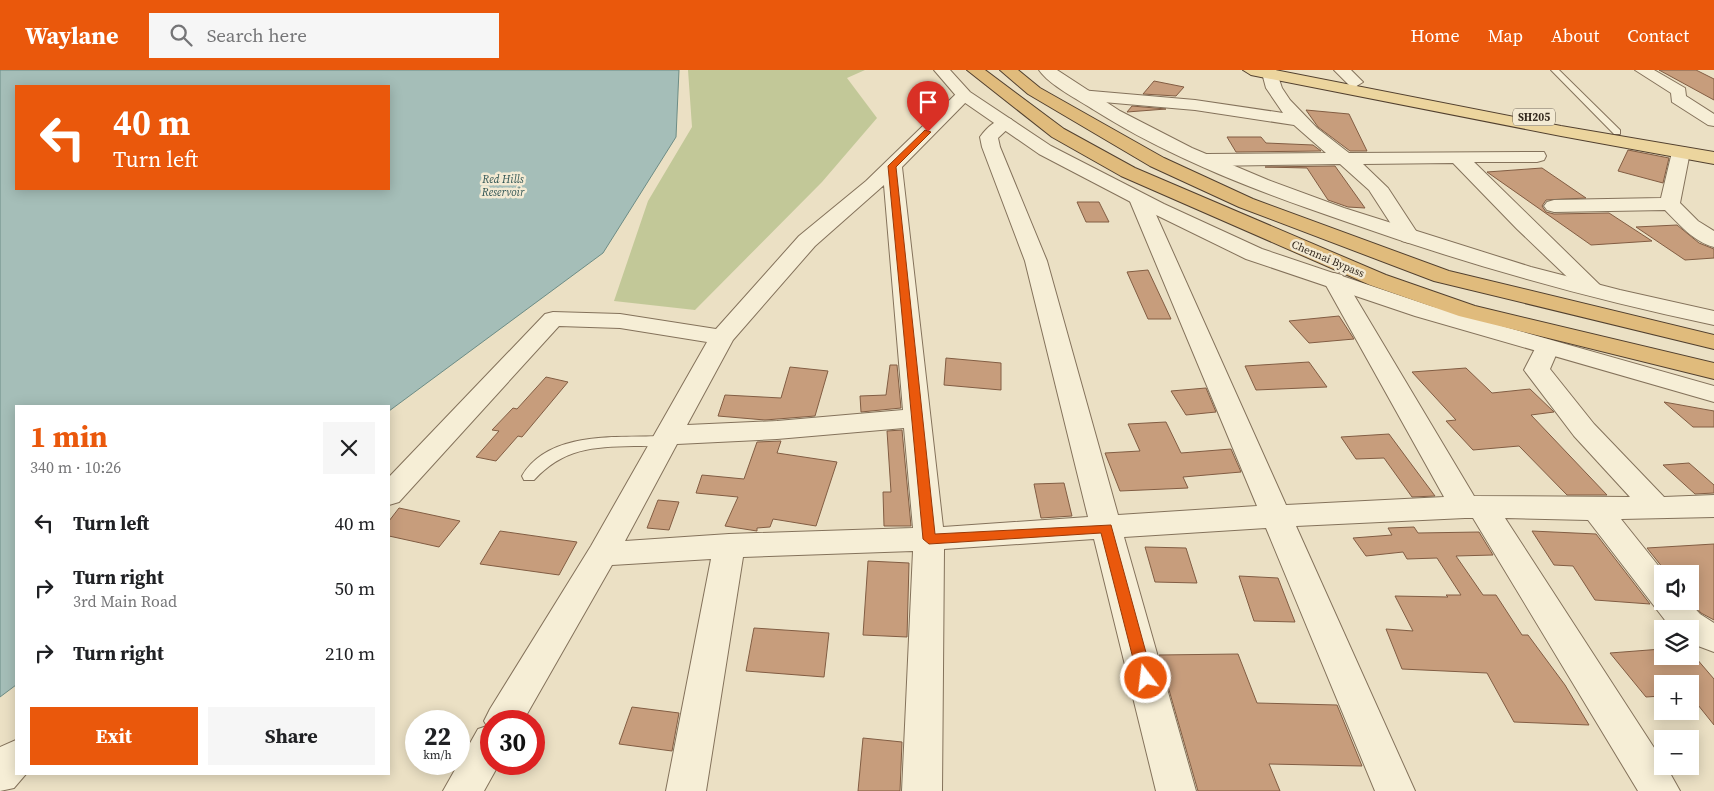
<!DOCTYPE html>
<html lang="en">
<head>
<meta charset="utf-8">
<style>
  body { margin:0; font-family:"Source Serif 4",serif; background:#f6f6f6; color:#202124; height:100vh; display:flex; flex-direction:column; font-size:19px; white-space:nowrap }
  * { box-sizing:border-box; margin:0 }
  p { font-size:16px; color:#757577 }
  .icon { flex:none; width:28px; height:28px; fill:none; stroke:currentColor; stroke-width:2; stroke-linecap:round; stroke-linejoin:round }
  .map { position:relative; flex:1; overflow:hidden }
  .side { position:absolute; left:15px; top:335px; width:375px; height:370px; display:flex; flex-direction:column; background:#fff; border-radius:0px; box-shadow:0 2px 12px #0003 }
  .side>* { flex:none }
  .hud { position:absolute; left:15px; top:15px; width:375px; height:105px; border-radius:0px; box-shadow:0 2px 12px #0003; background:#ea580c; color:#fff; overflow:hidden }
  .controls { position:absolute; left:1654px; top:495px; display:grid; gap:10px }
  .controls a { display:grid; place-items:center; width:45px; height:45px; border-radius:0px; background:#fff; box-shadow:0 2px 12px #0003; font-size:25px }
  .speed { position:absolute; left:405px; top:640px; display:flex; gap:10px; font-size:25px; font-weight:700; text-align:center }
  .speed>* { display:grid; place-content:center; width:65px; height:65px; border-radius:50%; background:#fff; box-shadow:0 2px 12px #0003; line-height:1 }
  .speed small { font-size:12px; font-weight:400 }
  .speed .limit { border:8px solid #d22; background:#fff; color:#111 }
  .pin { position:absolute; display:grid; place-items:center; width:42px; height:42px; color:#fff; margin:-51px -21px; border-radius:50% 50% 50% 0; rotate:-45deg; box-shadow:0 0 5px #0007 }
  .pin .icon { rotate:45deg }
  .me { position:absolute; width:55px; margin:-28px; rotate:345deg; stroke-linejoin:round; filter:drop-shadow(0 0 4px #0008) }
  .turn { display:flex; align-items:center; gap:18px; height:105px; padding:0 15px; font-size:22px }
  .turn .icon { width:65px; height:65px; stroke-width:2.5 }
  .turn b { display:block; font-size:35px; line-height:42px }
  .round { display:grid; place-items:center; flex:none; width:52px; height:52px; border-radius:0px; background:#f6f6f6 }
  .head { display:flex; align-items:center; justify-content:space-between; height:85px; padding:0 15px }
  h1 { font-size:30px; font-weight:700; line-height:38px; color:#ea580c }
  .cta { display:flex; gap:10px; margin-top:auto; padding:10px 15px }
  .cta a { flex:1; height:58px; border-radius:0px; background:#ea580c; color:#fff; font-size:20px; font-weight:700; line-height:58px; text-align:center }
  .cta a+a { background:#f6f6f6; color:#202124 }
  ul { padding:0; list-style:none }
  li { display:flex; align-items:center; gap:15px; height:65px; padding:0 15px }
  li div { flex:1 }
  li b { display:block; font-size:19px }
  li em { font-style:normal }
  header { display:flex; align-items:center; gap:30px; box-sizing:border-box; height:70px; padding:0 25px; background:#ea580c; color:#fff }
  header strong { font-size:24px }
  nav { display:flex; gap:28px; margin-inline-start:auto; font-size:18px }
  .search { width:350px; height:45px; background:#f6f6f6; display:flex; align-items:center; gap:12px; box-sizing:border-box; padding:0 18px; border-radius:0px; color:#757577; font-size:19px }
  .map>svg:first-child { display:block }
</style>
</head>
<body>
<header>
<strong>Waylane</strong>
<div class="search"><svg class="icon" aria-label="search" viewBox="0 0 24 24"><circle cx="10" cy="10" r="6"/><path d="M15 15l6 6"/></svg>Search here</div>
<nav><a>Home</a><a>Map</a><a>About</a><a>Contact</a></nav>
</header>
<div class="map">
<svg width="1714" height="721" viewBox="0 0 1714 721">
  <rect width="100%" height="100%" fill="#ebe0c4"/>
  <path fill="#c2c898" d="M688,0H865L847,8L877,48L822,112L695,240L614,231L648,131L692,57Z"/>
  <path fill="#a5beb8" stroke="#6d8c85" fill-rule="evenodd" d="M0,0H679L676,67L603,183L389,341V336H16V615L0,627ZM16,16H389V119H16Z"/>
  <path fill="#c79d7c" stroke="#825d43" d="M1659,0H1696L1714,9V30Z
    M1154,11L1184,17L1176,26L1143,24Z
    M1132,36L1166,39L1127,42Z
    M1306,40L1349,44L1367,81H1350L1318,57Z
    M1227,67H1261L1266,73L1313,75L1321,81L1236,82Z
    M1628,80L1669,88L1663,113L1618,101Z
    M1335,96L1365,138L1348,137L1328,130L1307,98L1265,97Z
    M1542,98L1586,128L1546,130L1542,136L1546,142L1554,144L1609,143L1652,171L1591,175L1487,102Z
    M1077,132H1099L1109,152H1086Z
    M1677,155L1699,173L1714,179V188L1685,190L1636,157Z
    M1148,200L1171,249H1148L1127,202Z
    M1339,246L1354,269L1309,273L1289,251Z
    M946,288L1001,293V320L944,315Z
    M1309,292L1327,317L1256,320L1245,296Z
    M890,295H897L901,338L861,342L860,326L886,325Z
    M790,297L828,301L815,346L765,350L718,346L725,325L781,328Z
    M1466,298L1492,323L1530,319L1554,342L1531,345L1607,425H1567L1519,376L1473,380L1446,351L1456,350L1412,302Z
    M546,307L568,312L522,367L518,366L496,391L476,387L499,361L492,360L513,338L517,339Z
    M1206,318L1216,342L1186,345L1171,321Z
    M1664,332L1714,341V357H1693Z
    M1166,352L1181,383L1231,379L1241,402L1183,407L1188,418L1120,421L1105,383L1140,381L1128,354Z
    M902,360L911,456H884L883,422H891L887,361Z
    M1389,364L1406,387L1435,426L1412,427L1384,388L1356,389L1341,367Z
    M781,371L777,383L837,392L816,456L773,449L770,457L757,458V461L725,456L738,427L696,423L702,405L744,409L757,372Z
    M1689,393L1714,415V423L1695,424L1663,395Z
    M1064,413L1072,446L1041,448L1034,414Z
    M658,430L679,432L669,460L647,458Z
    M399,438L460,451L439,477L389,466V451Z
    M1414,457L1418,463L1479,462L1493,485L1456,486L1483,525H1496L1522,565H1528L1565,615L1589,655L1514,652L1487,603L1402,599L1386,559L1413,561L1395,526L1448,527L1446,525H1461L1437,488L1407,489L1403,482L1366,486L1353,468L1392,465L1388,458Z
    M500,461L577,472L559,505L480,494Z
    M1532,461L1596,464L1650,534L1595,530L1573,496L1554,495Z
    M1714,474V550L1701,543L1690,530V496L1663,498L1647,478Z
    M1145,477L1186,478L1197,513L1155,512Z
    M868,491L909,493L907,567L863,565Z
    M1239,506L1278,508L1295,552L1254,551Z
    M754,558L829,563L824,607L746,601Z
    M1662,579V586H1690V581L1714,609V655L1690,625V614H1662V626L1646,627L1610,583Z
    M1238,584L1257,633L1337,635L1362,696L1269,694L1280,721H1198L1159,585Z
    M632,637L679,643L672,681L619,674Z
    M863,668L902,672L900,721H858Z"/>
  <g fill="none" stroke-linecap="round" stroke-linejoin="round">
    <g stroke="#84725b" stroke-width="2">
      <path id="service" d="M1551,0H1559L1620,60V64H1614Z
        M664,366L669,368L671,371L669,374C658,377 645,376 634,376C592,377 564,378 534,410H524L522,406C549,360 619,368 664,366Z"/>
    </g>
    <g stroke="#84725b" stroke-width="2">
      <path id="minor" d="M1264,0H1276L1282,18L1290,30L1317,58L1349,83L1544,82L1546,86L1544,90L1537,92H1474L1604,219L1601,224L1593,226L1585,224L1517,159L1453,93L1363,94L1388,118L1420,167L1416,171L1409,173L1402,171L1369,120L1340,94L1207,96L1200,94L1198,90L1200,86L1207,84L1326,83L1294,55L1195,40L1080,30L1072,25L1080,20L1195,30L1283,43L1266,18L1262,3Z
        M1334,0H1351L1363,12L1355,17L1349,15Z
        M1635,0H1654L1685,18L1686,26L1714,44V56L1708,55L1672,32L1671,23Z
        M964,20L972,25L970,28L902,97L943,457L1088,447L1025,191L982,77L980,67C987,57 999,46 1011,49L1014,53L998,68L1000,77L1047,191L1118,445L1257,436L1129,129L1132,125H1146L1149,129L1286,435L1444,427L1323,210L1326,205L1334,203L1342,205L1345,210L1474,426L1630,427L1574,366L1524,300L1538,273L1547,271L1556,273L1559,278L1550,299L1594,354L1664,427L1714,425V447L1621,449L1665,504H1662V531H1688L1700,544L1714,553V582L1690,573V559L1671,558L1588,450L1505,448L1662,690V696H1666L1680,721H1638L1473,448H1465L1296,456L1415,721H1375L1266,458L1124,467L1196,721H1156L1094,469L944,479L942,721H902L913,481L743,487L706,721H666L711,489L612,495L523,651H491V694H499L484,721H443L478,659L487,656L484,651L490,639L591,476L707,272L620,258L559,256L399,432L389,435V407L545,244L553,242L620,244L716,259L799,166L866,111L958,22ZM884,115L903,340L777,351L687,355L733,270L815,176ZM904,358L913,458L729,464L625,471L677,374L777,369Z
        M1681,77L1687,78L1690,82L1680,133L1698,151L1714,161V177C1694,172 1679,154 1665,140L1554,142L1547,140L1544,136L1547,132L1554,130L1661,128L1672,82L1675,78Z
        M16,670V704H26L14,718L0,721V677Z"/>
    </g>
    <g stroke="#84725b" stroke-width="2">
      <path id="tertiary" d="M934,0H950L970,22L1051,76L1164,134L1262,179L1431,236L1714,316V332L1415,246L1246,189L1150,142L1039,84L958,28Z
        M1039,0H1057L1120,41L1192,78L1268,110L1344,138L1531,197L1620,220L1714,241V255C1590,229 1469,195 1350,153C1262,123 1173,90 1094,40C1079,30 1049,15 1039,0Z"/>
    </g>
    <g stroke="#52402f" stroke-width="2">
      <path id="primary" d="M1243,0H1275L1561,56L1714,82V94L1561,66L1251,5Z"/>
    </g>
    <g stroke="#52402f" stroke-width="2">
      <path id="trunk" d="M967,0H985L1064,59L1135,98L1386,205L1475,236L1714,293V309L1459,246L1370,215L1121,106L1052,67Z
        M1000,0H1018L1040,18L1164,88L1253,129L1449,201L1714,265V279L1434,211L1239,137L1150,96L1028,24Z"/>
    </g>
    <use href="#service" fill="#f6eed6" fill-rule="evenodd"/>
    <use href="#minor" fill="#f6eed6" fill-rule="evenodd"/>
    <use href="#tertiary" fill="#f6eed6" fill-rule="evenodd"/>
    <use href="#primary" fill="#ecd59e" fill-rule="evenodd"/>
    <use href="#trunk" fill="#e0bb7c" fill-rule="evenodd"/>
  </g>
  <path fill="#ea580c" stroke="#983908" d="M925,60L931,62L896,97L935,464L1111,455L1153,608L1151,613L1146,615L1141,613L1138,608L1101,463L929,474L923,469L888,96Z"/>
  <g text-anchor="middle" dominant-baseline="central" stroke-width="5" stroke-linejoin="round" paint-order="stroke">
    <rect fill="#f3ead3" stroke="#6e6455" stroke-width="1" x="1513" y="38.5" width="42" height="17" rx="4"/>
    <g font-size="11" font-weight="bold" fill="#352a1f">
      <text x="1534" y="47">SH205</text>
    </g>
    <g font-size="11" font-style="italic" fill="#2f5453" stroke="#f3ead3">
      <text x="503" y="109">Red Hills<tspan x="503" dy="13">Reservoir</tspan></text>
    </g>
    <g font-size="11" fill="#352a1f" stroke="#f3ead3">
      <text transform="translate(1328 189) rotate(23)">Chennai Bypass</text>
    </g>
  </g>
</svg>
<div class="controls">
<a><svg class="icon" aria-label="sound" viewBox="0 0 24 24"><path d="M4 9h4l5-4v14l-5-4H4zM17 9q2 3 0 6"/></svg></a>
<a><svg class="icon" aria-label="layers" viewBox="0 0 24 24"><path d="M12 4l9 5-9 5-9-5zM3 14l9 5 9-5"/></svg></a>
<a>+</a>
<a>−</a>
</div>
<div class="speed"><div>22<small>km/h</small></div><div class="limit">30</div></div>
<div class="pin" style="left:928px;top:62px;background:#d93025"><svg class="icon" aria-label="arrive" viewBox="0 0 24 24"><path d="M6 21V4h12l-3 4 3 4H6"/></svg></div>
<svg class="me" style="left:1146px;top:608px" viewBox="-20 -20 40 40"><circle r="17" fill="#ea580c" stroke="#fff" stroke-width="3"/><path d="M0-11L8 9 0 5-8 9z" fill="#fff"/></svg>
<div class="hud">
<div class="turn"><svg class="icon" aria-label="left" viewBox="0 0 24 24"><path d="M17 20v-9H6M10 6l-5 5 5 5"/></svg><div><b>40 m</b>Turn left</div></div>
</div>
<section class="side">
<div class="head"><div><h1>1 min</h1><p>340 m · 10:26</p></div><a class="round"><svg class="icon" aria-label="close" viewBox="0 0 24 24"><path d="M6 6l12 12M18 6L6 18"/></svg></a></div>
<ul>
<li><svg class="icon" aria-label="left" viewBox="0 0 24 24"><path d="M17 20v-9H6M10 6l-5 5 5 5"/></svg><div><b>Turn left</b></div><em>40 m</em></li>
<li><svg class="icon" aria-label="right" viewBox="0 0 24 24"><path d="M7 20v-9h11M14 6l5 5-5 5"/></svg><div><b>Turn right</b><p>3rd Main Road</p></div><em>50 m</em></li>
<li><svg class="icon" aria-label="right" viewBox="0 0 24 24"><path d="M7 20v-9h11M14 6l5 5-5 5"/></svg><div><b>Turn right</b></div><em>210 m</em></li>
</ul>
<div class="cta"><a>Exit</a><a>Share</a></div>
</section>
</div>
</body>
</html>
